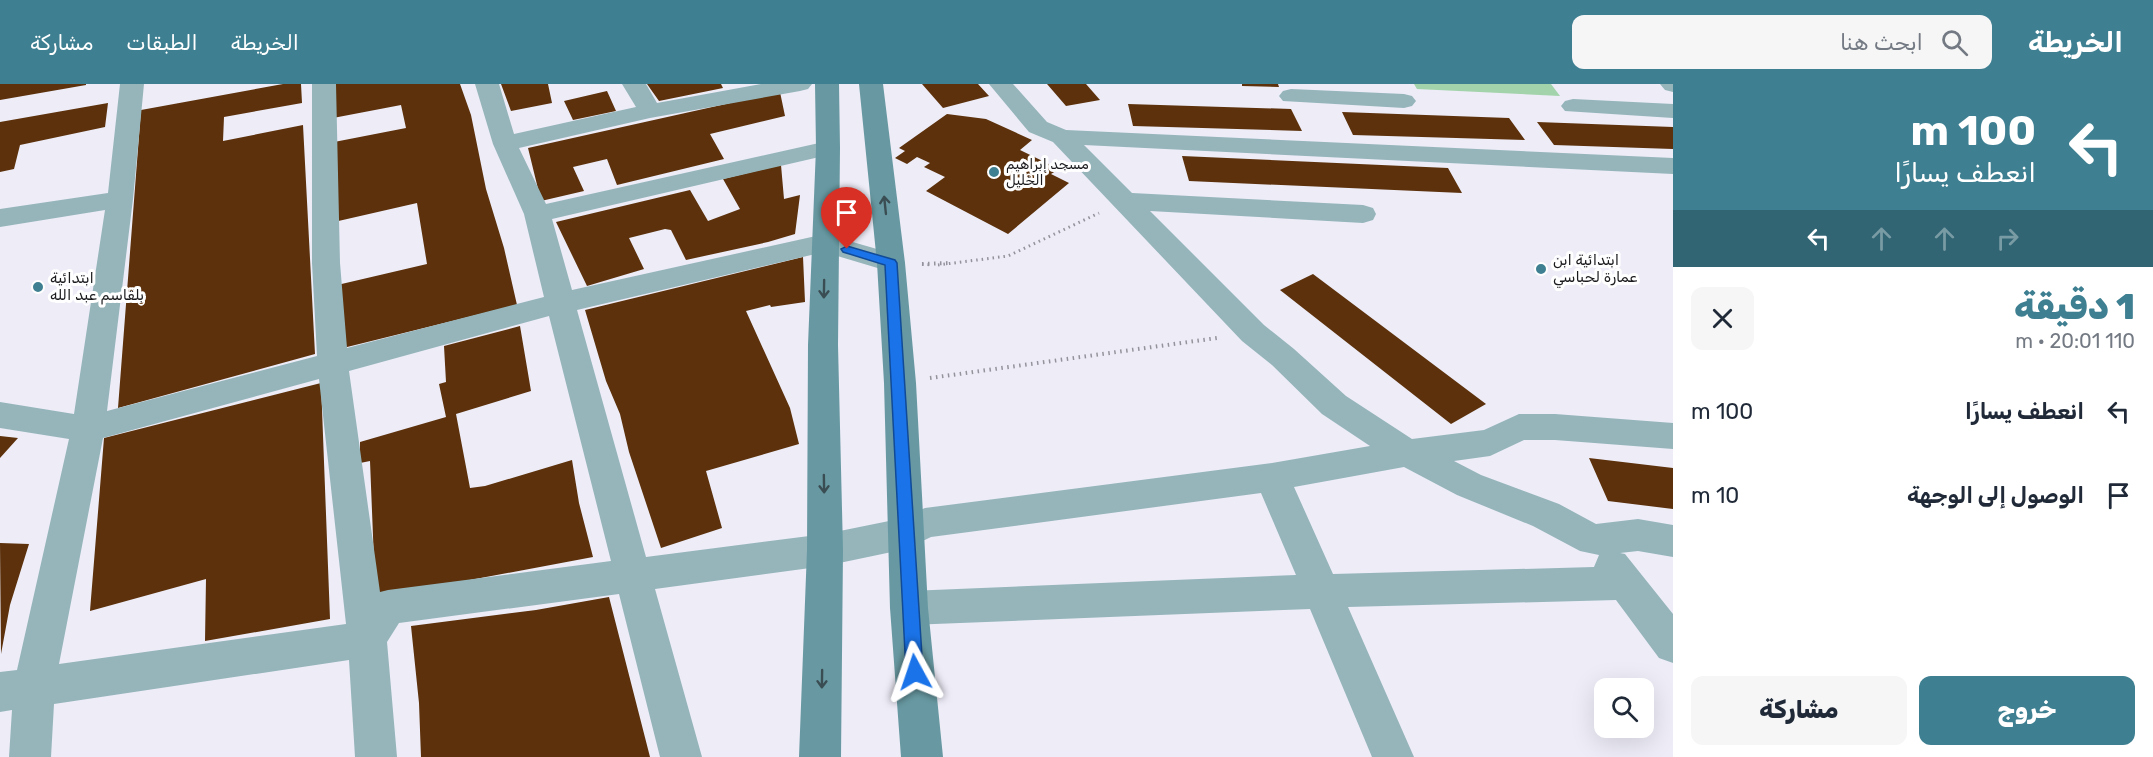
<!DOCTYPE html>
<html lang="ar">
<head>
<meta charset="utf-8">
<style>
  body { margin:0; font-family:Rubik,Cairo,sans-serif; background:#f6f6f7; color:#1f2937; direction:rtl; height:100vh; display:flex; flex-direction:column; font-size:22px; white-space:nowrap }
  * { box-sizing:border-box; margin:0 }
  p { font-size:20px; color:#747a83 }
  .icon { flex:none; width:33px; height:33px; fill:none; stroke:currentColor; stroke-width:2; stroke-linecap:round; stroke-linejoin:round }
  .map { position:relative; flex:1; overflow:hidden; direction:ltr }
  .sheet { display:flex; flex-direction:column; background:#fff; width:480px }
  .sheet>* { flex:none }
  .top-card { background:#3e7f91; color:#fff; overflow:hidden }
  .tools { position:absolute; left:1594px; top:594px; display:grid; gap:12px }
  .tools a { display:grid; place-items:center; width:60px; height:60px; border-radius:12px; background:#fff; box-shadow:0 6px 24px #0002; font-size:30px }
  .pin { position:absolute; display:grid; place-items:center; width:51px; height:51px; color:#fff; margin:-62px -26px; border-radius:50% 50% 50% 0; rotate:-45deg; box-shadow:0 0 6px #0007 }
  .pin .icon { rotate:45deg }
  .me { position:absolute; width:66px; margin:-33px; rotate:355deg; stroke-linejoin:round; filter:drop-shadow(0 0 4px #0008) }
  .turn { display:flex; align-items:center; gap:21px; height:126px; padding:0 18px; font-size:27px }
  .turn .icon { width:78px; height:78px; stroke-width:2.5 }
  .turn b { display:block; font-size:42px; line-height:51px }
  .lanes { display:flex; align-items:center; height:57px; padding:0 18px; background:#0003; justify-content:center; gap:30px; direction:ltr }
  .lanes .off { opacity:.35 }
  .round { display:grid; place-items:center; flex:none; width:63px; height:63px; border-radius:12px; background:#f6f6f7 }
  .head { display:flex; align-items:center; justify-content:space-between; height:102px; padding:0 18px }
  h1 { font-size:36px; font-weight:800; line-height:45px; color:#3e7f91 }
  .action { display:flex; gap:12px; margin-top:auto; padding:12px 18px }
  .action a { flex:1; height:69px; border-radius:12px; background:#3e7f91; color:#fff; font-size:24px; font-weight:800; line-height:69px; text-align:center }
  .action a+a { background:#f6f6f7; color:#1f2937 }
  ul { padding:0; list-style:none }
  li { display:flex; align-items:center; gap:18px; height:84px; padding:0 18px }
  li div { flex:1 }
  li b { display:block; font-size:22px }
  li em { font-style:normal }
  header { display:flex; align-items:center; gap:36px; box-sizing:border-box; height:84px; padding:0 30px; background:#3e7f91; color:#fff }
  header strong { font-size:28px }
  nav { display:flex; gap:33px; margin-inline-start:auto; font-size:21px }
  .search { width:420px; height:54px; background:#f6f6f7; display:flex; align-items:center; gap:15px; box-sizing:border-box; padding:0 21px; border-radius:12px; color:#747a83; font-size:22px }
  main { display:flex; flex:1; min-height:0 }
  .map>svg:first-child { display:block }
</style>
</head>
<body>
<header>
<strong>الخريطة</strong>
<div class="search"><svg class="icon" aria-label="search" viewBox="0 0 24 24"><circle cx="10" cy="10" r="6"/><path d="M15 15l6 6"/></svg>ابحث هنا</div>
<nav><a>الخريطة</a><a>الطبقات</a><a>مشاركة</a></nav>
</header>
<main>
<section class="sheet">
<div class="top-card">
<div class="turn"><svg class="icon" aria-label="left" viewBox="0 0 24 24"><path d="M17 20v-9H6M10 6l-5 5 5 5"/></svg><div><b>100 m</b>انعطف يسارًا</div></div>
<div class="lanes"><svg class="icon" aria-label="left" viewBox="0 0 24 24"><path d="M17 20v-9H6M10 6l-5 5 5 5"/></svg><svg class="icon off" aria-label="ahead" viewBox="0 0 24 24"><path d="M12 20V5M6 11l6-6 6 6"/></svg><svg class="icon off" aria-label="ahead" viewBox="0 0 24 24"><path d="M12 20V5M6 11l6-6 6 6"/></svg><svg class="icon off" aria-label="right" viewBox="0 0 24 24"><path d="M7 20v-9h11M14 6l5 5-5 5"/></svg></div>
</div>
<div class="head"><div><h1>1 دقيقة</h1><p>110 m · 20:01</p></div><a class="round"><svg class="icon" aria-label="close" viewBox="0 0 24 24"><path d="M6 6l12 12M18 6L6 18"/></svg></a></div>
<ul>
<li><svg class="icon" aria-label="left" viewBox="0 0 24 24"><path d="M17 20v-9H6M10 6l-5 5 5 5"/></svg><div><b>انعطف يسارًا</b></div><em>100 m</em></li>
<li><svg class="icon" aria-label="arrive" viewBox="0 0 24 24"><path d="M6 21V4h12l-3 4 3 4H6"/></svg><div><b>الوصول إلى الوجهة</b></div><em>10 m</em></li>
</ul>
<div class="action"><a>خروج</a><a>مشاركة</a></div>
</section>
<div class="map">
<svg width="1673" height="673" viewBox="0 0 1673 673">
  <rect width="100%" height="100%" fill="#edecf7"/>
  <path fill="#a3d3aa" d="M1414,0H1551L1560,12L1417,5Z"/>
  <path fill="#5c310b" d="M0,0H86V1L0,16Z
    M283,0H301L302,19L224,33L223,57L303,41L315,270L118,324L141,26Z
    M331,0H460L471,31L486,105L504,164L517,221L343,264L333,202L427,180L417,119L334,138L329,59L406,44L401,21L333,34Z
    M501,0H548L552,19L511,27Z
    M647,0H721L723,4L659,17Z
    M922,0H978L989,12L943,24Z
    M1047,0H1086L1100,16L1066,22Z
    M1242,0H1278L1279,3L1242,2Z
    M607,7L616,27L573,36L564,17Z
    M780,8L785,32L710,50L724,75L617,101L607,75L573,83L584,107L541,117L528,64Z
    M108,19L105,43L20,61L14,85L0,88V38Z
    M1128,20L1291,25L1302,47L1133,42Z
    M1342,28L1509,34L1525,56L1353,51Z
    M947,30L986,35L1032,56L1020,66L1059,85L1051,90L1069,99L1008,150L926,107L945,93L924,83L930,79L917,73L907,80L895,74L905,67L899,64Z
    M1537,38L1673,43V65L1554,61Z
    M1182,72L1448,84L1462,109L1189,97Z
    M781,81L784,115L800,111L795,150L768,158L686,176L671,146L665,145L629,154L644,185L587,202L556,138L690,106L708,137L740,125L723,95Z
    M803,173L805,218L771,223L770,221L746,227L790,324L799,360L706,387L722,444L661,464L629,368L620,330L606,297L585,226Z
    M1313,190L1486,320L1451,340L1280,206Z
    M520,242L531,307L456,330L470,404L485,402L572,376L579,419L593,473L379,513L374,477L370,377L360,379V358L446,333L439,300L446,298L444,262Z
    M321,299L330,535L205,557L206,495L90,527L104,354Z
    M0,352L18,354L0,374Z
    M1589,374L1673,384V425L1608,417Z
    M0,459L29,460L10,521L1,570Z
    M609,513L650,673H421L419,619L411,542L536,526Z"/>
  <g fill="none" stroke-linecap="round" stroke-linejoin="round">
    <path stroke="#94939b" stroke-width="3" stroke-dasharray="1.5 4" stroke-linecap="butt" d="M922,180L932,181
      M938,181L1008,172L1099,129"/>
    <path stroke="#94939b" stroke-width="4" stroke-dasharray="1.5 4.5" stroke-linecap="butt" d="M922,180L950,179
      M930,294L1217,254"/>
    <path fill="#95b5bb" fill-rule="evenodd" d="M120,0H144L133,115L107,327L317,272L312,179V0H336L340,179L347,264L544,213L524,130L493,60L475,0H499L514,50L636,23L622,0H646L657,19L761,0H812L808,5L800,7L650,34L519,64L546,120L828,57L837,59L840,64L837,69L828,71L552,135L572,206L825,150L901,172L905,179L901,186L891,188L824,168L577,226L646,473L825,450L899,435L925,424L1272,379L1370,362L1322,330L1272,281L1242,257L1053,58L1029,48L989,0H1013L1047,38L1066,46L1673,74V90L1084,61L1132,109L1363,121L1373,124L1376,130L1373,136L1363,139L1150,127L1264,241L1294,265L1346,312L1412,355L1484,346L1519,330H1555L1673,339V365L1555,356H1524L1490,372L1454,377L1481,391L1559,420L1596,440L1638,435L1673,441V473L1638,467L1620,469L1625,470L1673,530V579L1659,574L1616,516L1348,523L1414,673H1372L1310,525L909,541L895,536L890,524L895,512L909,507L1296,491L1261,409L931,453L906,465L825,482L655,505L702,673H660L619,510L399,539L387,558L397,673H355L349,576L54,620L51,673H9L12,626L0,628V588L17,586L69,355L0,344V318L74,330L105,126L0,143V125L108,109ZM549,232L611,477L388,506L380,508L349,287ZM319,295L346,540L59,580L103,354ZM1404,383L1457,411L1533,442L1580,467L1599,471L1594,483L1333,490L1294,403Z
      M1660,0H1673V8L1665,6Z
      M1291,5L1404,10L1412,12L1416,17L1412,22L1404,24L1283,17L1279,12L1283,7Z
      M1573,15L1673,20V34L1565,27L1561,22L1565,17Z"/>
    <path fill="#6899a2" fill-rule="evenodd" d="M815,0H839L840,64L838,261L843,466L841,673H799L807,466L808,261L816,64Z
      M859,0H883L905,179L916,299L928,524L943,673H901L890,524L884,299L877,179Z"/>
  </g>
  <defs><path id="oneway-shaft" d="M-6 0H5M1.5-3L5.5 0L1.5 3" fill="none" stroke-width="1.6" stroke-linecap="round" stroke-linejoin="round" transform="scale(1.5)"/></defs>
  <g stroke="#3a4d53">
    <use href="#oneway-shaft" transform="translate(885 121) rotate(-96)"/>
    <use href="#oneway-shaft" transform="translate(824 205) rotate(91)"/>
    <use href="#oneway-shaft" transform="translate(824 400) rotate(89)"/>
    <use href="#oneway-shaft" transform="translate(822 595) rotate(91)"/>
  </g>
  <path fill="#1a73e8" stroke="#114b97" stroke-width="1.5" d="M847,162L895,176L897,179L923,588L921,593L915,596L909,593L906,588L885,181L843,168L841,165Z"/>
  <g fill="#3e7f91" stroke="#fff" stroke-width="2">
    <circle cx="994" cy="88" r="6"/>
    <circle cx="1541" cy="185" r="6"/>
    <circle cx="38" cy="203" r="6"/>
  </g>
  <g text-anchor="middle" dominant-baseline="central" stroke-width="6" stroke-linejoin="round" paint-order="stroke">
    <g font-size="14" fill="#1b1b1e" stroke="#fff" text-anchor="start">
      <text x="1006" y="80">مسجد إبراهيم<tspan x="1006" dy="16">الخليل</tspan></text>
    </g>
    <g font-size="15" fill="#1b1b1e" stroke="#fff" text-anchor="start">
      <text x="1553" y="176">ابتدائية ابن<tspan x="1553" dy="17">عمارة لحباسي</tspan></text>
      <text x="50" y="194">ابتدائية<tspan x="50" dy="17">بلقاسم عبد الله</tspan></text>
    </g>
  </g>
</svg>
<div class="tools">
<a><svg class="icon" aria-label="search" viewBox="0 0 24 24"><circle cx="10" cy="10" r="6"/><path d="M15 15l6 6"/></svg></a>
</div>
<div class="pin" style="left:847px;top:165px;background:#d93025"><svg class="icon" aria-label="arrive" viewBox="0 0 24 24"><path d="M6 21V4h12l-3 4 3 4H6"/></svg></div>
<svg class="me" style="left:915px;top:588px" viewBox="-20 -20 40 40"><path d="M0-17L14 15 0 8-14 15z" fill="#1a73e8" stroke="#fff" stroke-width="4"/></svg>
</div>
</main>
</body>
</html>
